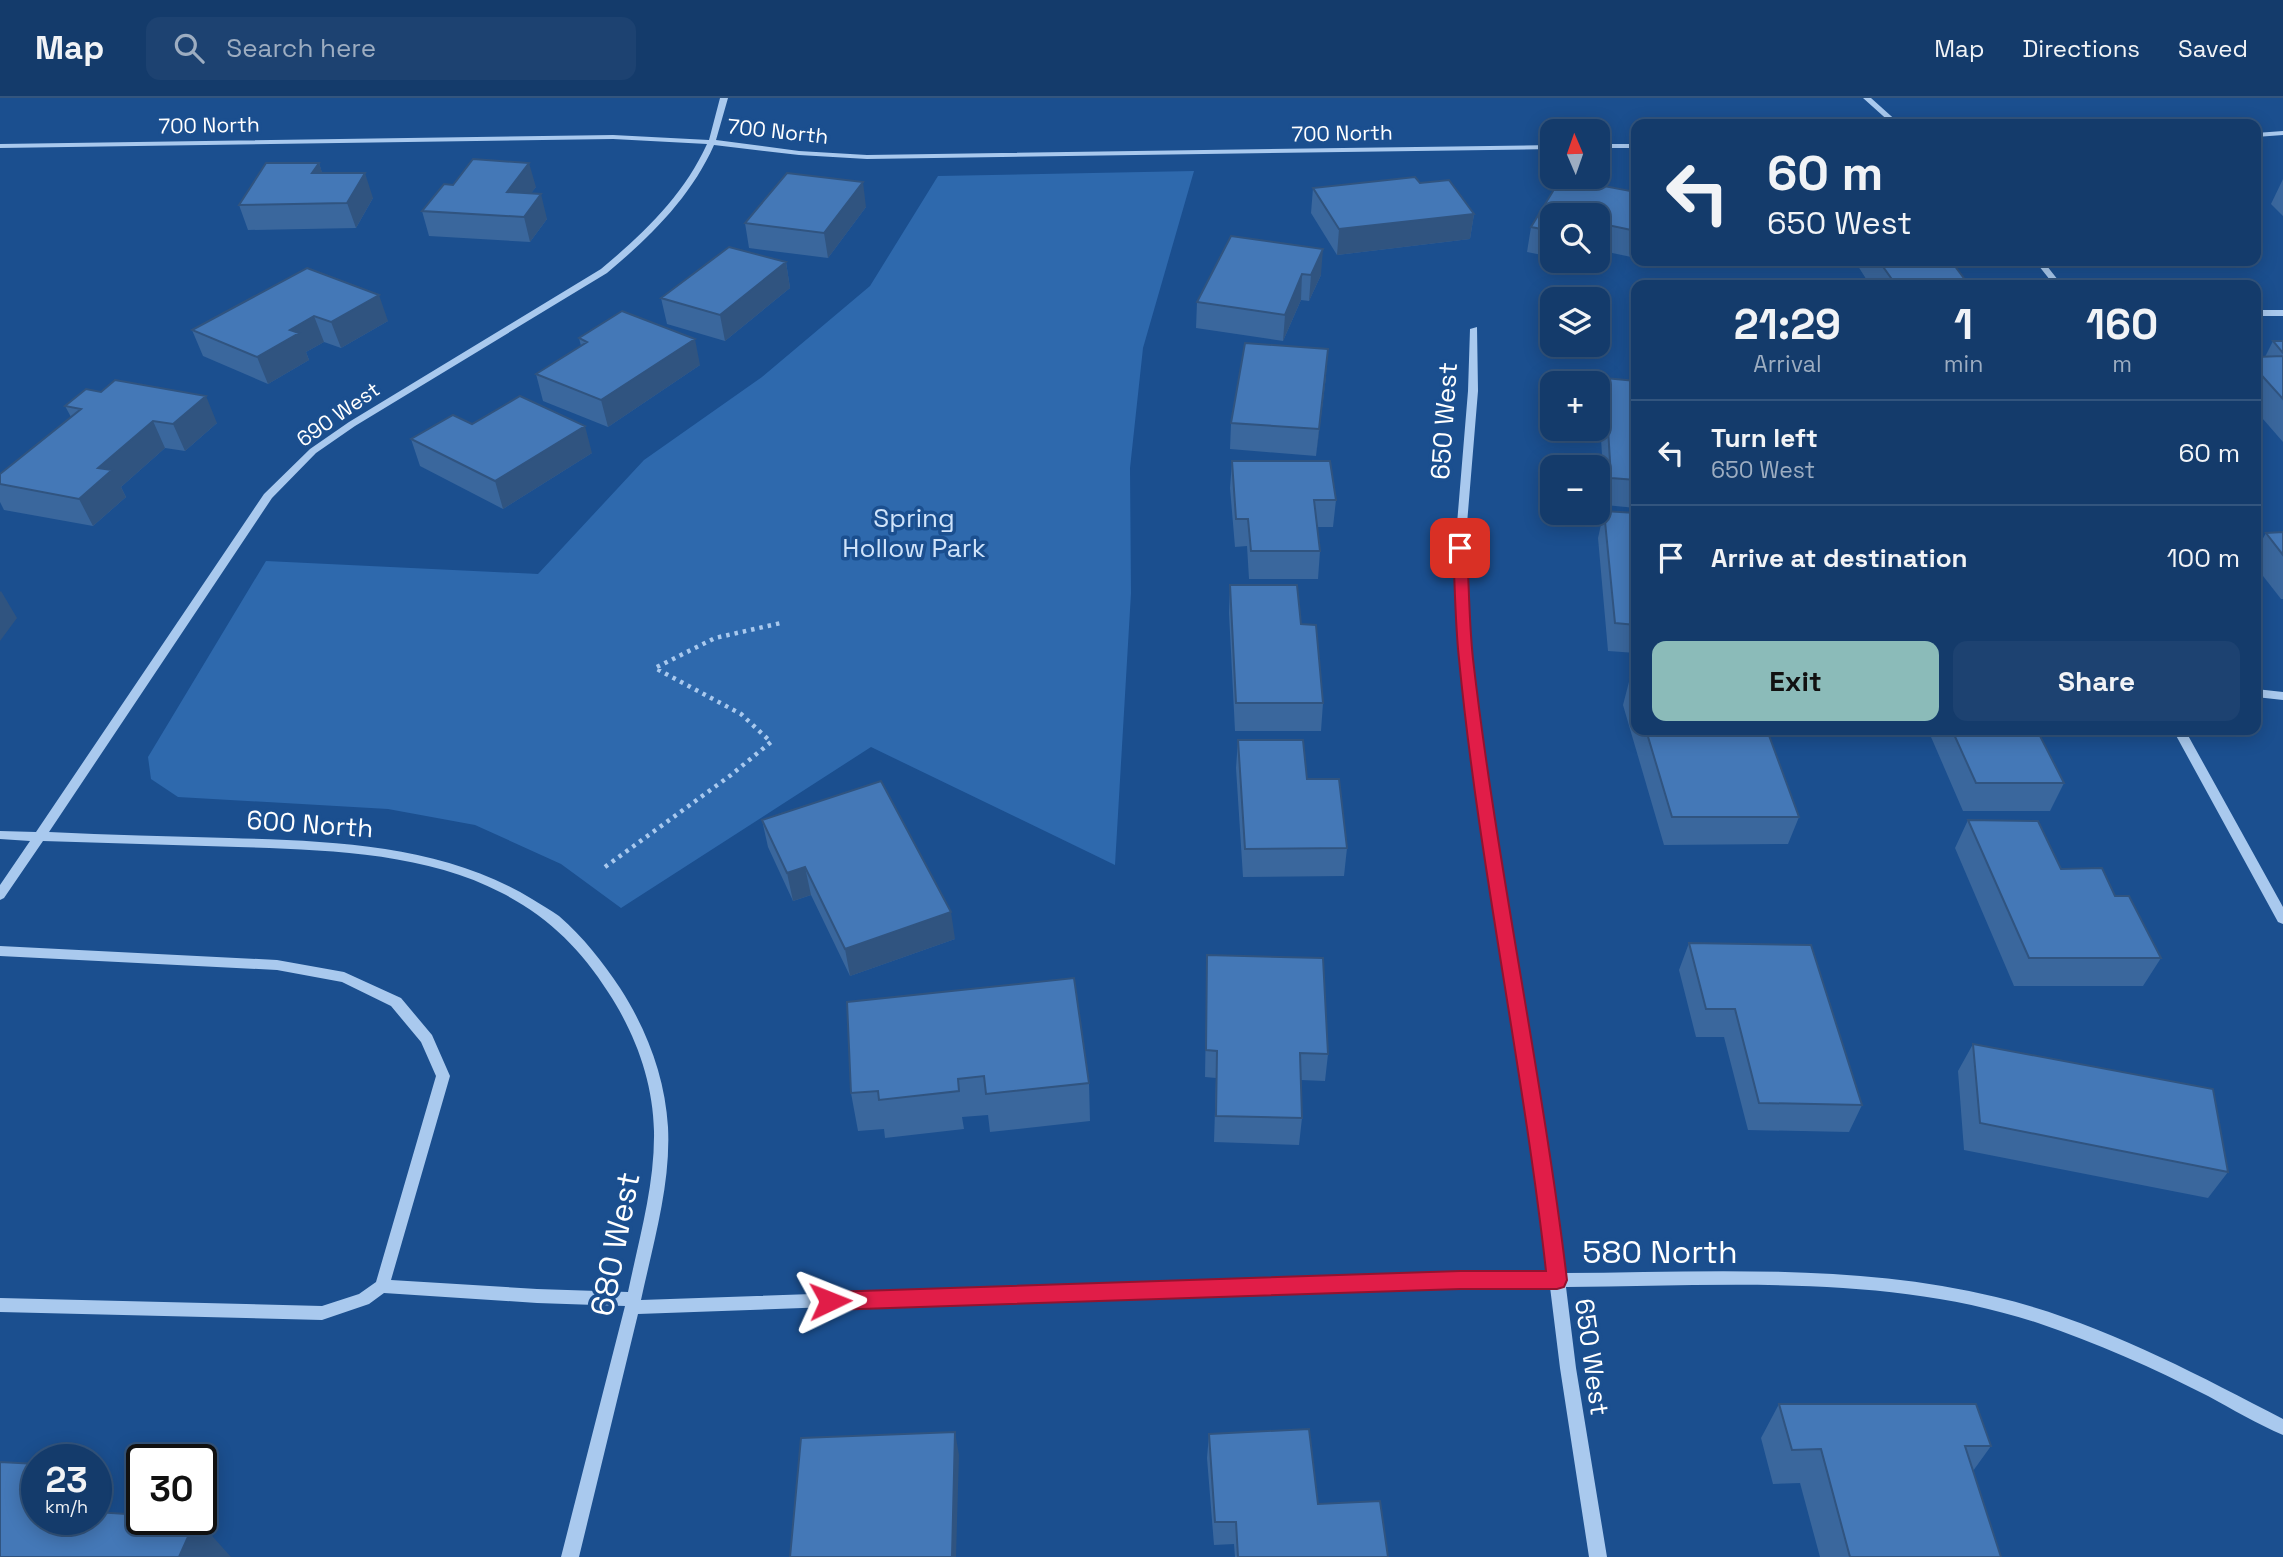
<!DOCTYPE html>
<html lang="en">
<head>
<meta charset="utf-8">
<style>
  body { margin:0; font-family:"Space Grotesk",sans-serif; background:#1d4271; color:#f1f3f6; height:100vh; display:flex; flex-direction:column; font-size:26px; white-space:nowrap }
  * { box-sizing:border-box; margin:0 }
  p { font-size:23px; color:#9dadc1 }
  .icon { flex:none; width:38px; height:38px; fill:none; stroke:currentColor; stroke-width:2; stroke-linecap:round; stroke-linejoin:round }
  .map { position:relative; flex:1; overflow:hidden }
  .panel { position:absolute; left:1631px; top:182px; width:630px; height:455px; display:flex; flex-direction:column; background:#143b6b; border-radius:14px; box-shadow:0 4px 18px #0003,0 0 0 2px #33557e }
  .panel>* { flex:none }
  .top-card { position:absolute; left:1631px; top:21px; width:630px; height:147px; border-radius:14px; box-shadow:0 4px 18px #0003,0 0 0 2px #33557e; background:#143b6b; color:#f1f3f6; overflow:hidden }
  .needle { width:46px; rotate:358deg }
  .buttons { position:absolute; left:1540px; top:21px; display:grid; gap:14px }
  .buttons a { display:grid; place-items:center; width:70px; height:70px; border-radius:14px; background:#143b6b; box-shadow:0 4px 18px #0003,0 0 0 2px #33557e; font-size:35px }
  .speed { position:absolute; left:21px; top:1346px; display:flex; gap:14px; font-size:35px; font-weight:700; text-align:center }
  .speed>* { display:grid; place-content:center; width:91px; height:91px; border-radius:50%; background:#143b6b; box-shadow:0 4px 18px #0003,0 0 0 2px #33557e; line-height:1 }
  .speed small { font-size:18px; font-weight:400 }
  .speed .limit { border:4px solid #111; border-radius:10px; background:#fff; color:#111 }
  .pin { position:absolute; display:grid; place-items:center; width:60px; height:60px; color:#fff; margin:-30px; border-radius:14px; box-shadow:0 4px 10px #0006 }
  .me { position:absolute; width:77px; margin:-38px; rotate:88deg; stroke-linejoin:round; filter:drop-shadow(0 0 5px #0008) }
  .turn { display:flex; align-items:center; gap:24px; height:147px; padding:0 21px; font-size:32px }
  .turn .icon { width:91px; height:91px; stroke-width:2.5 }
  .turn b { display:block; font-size:49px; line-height:60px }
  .eta { display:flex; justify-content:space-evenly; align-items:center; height:119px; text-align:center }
  .eta b { font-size:42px; font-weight:700; line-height:49px }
  .primary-button { display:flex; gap:14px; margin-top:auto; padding:14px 21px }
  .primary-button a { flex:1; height:80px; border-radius:14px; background:#8bbbb9; color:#111; font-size:28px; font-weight:700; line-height:80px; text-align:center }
  .primary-button a+a { background:#1d4271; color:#f1f3f6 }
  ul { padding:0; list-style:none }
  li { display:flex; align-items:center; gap:21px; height:105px; padding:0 21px; border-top:2px solid #33557e }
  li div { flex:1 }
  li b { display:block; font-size:26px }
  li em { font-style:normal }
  header { display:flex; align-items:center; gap:42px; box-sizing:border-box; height:98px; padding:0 35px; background:#143b6b; border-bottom:2px solid #33557e }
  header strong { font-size:33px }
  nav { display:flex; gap:38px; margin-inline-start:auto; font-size:24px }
  .search { width:490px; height:63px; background:#1d4271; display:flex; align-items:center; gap:18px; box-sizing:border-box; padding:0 24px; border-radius:14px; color:#9dadc1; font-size:26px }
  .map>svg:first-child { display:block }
</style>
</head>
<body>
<header>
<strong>Map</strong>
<div class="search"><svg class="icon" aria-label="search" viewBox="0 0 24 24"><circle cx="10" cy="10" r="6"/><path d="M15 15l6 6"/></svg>Search here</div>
<nav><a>Map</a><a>Directions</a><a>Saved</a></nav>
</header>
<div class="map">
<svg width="2283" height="1459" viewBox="0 0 2283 1459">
  <rect width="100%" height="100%" fill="#1b4f8f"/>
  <path fill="#2e69ad" d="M1194,73L1143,250L1130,370L1131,495L1115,767L871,649L621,810L561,766L475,727L388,711L178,699L151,681L148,659L266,463L538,476L644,362L762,279L870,188L938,78Z"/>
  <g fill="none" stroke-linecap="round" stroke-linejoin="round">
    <path stroke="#a9c9ee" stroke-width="4.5" stroke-dasharray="3.5 5" stroke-linecap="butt" d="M605,769L731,677L771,644L741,616L655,570L715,540L781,525"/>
    <path fill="#a9c9ee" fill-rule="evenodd" d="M720,0H728L716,42L799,53L867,57L1552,47V51L867,61L799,57L714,47C691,99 650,139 607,175L355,328L316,355L272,400L49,734C109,737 169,738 229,740C331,743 442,746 532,801C541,807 551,812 559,818C584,840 602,863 620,890C647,932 665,979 668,1029C671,1087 653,1146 641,1202L1212,1182L1549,1175L1540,1099L1476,685L1460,559L1455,450L1468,293L1470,231L1477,229L1478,293L1465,450L1472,559L1488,685L1554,1099L1564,1175C1708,1174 1855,1165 1996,1199C2097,1223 2191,1273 2283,1321V1337C2257,1326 2232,1311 2208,1298C2153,1270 2097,1245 2038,1225C1887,1175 1722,1188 1566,1189L1576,1270L1607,1459H1589L1560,1270L1550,1189L1212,1195L638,1216L579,1459H561L625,1208L537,1205L384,1195L369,1206L322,1222L0,1214V1200L322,1208L359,1196L376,1184L436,978L421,944L391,908L342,884L277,872L0,858V848L277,862L344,874L401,900L432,937L450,978L391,1182L537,1191L628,1194C639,1141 655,1087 654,1033C653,983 635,935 608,894C581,851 547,818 502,795C424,754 324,752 238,749C173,747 108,745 43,743L4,800L0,802V787L30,743L0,741V733L36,734L264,396L310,351L349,324L601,171C643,136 684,97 707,46L613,41L0,50V46L613,37L709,42Z
      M1863,0H1871L1900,26H1892Z
      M2283,33V37L2256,39V35Z
      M1598,46H1636V50H1598Z
      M2035,163H2043L2062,187H2054Z
      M2256,212H2283V218H2256Z
      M2256,591L2283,594V602L2256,599Z
      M2173,632H2185L2283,809V826L2278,824Z"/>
  </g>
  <path fill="#3a679d" d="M319,65L322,75L373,100L356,130L248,132L239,107Z
    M1561,80L1636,94V160L1598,152V117H1552V159L1527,154L1531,129Z
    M2283,81V118L2271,106Z
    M1420,85L1474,116L1470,141L1337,157L1311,115L1313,90Z
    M536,89L531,95L547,121L530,144L429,138L422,113Z
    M866,109L828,160L749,150L745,125Z
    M1231,138L1321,177L1309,203L1301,202L1283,243L1196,230L1197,204Z
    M1856,163H1951L1966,183L1964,187H1870L1856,165Z
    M786,164L790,190L725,243L667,226L661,200Z
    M307,170L388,223L341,250L324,244L306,254L309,262L268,286L203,258L192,232Z
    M1636,196V218L1633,210Z
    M579,240L700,267L608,329L543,303L536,276L581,248Z
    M2273,243H2283V344L2256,313V259H2265Z
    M1326,278L1316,358L1230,351L1231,325Z
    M1605,280L1636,283V410L1605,407L1599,307Z
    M65,308L217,325L185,353L165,350L121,389L126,399L93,428L4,412L0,404V376L71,319Z
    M472,326L592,355L503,411L420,368L411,341Z
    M1232,363L1336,402L1333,429H1317L1320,453L1318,481H1249L1247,448L1235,449L1230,390Z
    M1604,413L1636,415V555L1608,553L1598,440Z
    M2283,434V501H2281L2256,469V453L2266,435Z
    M1230,487L1301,526L1323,605L1321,633H1235L1229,515Z
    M1630,580L1636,599V632H1767L1799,719L1788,746L1664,747L1623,607Z
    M1928,632H2037L2064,685L2050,713H1963Z
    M1238,642L1307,681L1347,750L1344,778L1243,779L1236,670Z
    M762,722L955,841L850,878L811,797L793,803L768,749Z
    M1968,722L2115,798L2161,860L2143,888H2014L1955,750Z
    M1689,845L1862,1007L1849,1034L1748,1032L1724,939H1696L1679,872Z
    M1207,857L1328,956L1325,983L1301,982L1302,1020L1299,1047L1214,1044L1216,980L1205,979Z
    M847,904L1089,985L1090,1023L990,1034L988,1017L962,1019L964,1031L885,1040L884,1031L858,1033L851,995Z
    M1973,946L2228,1074L2208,1100L1964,1052L1958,973Z
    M1779,1306L1991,1348L1973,1373L2001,1459H1820L1800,1385L1773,1386L1761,1340Z
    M1209,1336L1318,1406L1388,1459H1235L1234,1446L1214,1447L1207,1360Z"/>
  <path fill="#305480" d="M319,65L327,90L312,75Z
    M529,65L536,89L513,119L507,94Z
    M365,75L373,100L356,130L347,105Z
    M863,84L866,109L828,160L824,135Z
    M541,96L547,121L530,144L524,119Z
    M1474,116L1470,141L1337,157L1339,131Z
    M1323,151L1321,177L1309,203L1311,177Z
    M786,164L790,190L725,243L720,217Z
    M1302,176L1301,202L1283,243L1285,217Z
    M379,197L388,223L341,250L331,224Z
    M314,218L324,244L306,254L309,262L268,286L257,259L290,232Z
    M695,241L700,267L608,329L601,302Z
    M1328,251L1326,278L1316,358L1319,331Z
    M206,298L217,325L185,353L173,326Z
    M153,323L165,350L121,389L126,399L93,428L79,401L98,370Z
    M585,328L592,355L503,411L495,383Z
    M1,493L17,520L0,543V494Z
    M805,769L811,797L793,803L787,775Z
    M951,814L955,841L850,878L845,851Z
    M955,1334L959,1357L956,1459H952Z
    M196,1421H197L231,1459H179Z"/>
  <path fill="#4478b7" stroke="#305480" stroke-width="2" d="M473,61L529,65L507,94L541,96L524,119L422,113L444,86L453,87Z
    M266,65H319L312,75H365L347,105L239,107Z
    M787,75L863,84L824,135L745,125Z
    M1415,79L1420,85L1449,82L1474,116L1339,131L1313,90Z
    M1561,80L1636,94V133L1598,125V117H1552V133L1531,129Z
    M1231,138L1323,151L1311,177L1302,176L1285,217L1197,204Z
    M729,149L786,164L720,217L661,200Z
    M1879,163H1951L1966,183H1959L1962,187H1896Z
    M307,170L379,197L331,224L314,218L290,232L299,235L257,259L192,232Z
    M1639,184H1721L1723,187H1640Z
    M622,213L695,241L601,302L536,276L587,244L579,240Z
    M2273,243H2283V255Z
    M1245,245L1328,251L1319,331L1231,325Z
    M2283,258V301L2256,271V259Z
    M1605,280L1636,283V382L1611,380Z
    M115,282L206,298L173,326L153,323L98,370L112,372L79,401L0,386V376L81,311L65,308L86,291L101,294Z
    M520,298L585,328L495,383L411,341L453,317L472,326Z
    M1232,363H1330L1336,402H1314L1320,453H1251L1248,421H1236Z
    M1604,413L1636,415V527L1615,525Z
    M2283,434V457L2266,435Z
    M1230,487H1297L1301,526L1316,527L1323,605H1236Z
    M1630,580H1636V599Z
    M1646,632H1767L1799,719H1672Z
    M1952,632H2037L2064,685H1976Z
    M1238,642H1303L1307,681H1339L1347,750L1245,751Z
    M881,683L951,814L845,851L805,769L787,775L762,722Z
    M1968,722L2038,723L2061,771L2102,770L2115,798H2129L2161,860H2029Z
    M1689,845L1811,847L1862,1007L1759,1005L1735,911H1706Z
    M1207,857L1323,860L1328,956L1300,955L1302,1020L1216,1018L1217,953L1206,952Z
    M1074,880L1089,985L986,996L984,978L958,981L959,993L879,1002L878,993L851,995L847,904Z
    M1973,946L2213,991L2228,1074L1980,1025Z
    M1779,1306H1976L1991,1348H1965L2001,1459H1850L1821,1351L1792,1352Z
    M1309,1331L1318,1406L1380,1403L1388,1459H1238L1236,1424H1215L1209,1336Z
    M955,1334L952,1459H790L801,1340Z
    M0,1364L37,1366V1405L34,1411H37V1421H96V1414L142,1417V1421H196L179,1459H0Z"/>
  <path fill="#e11d48" stroke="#92132f" stroke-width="2" d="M1460,446L1467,450C1469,487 1469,524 1473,561C1497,769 1542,974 1567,1182L1564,1189L1557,1191H1460L830,1212L822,1209L820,1203L822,1196L830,1194L1460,1173H1546C1523,968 1479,766 1459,561C1455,524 1455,487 1453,450Z"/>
  <g text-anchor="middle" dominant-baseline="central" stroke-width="7" stroke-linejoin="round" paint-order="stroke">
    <g font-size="21" fill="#fff" stroke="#1b4f8f">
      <text transform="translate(209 27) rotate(-1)">700 North</text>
      <text transform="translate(778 33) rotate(6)">700 North</text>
      <text transform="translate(1342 35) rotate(-1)">700 North</text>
      <text transform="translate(338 316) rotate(-35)">690 West</text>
    </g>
    <g font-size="26" fill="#fff" stroke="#1b4f8f">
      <text transform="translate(1444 323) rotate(-86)">650 West</text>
      <text transform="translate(310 726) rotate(4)">600 North</text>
      <text transform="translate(1592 1259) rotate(82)">650 West</text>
    </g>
    <g font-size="26" fill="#cfe3fa" stroke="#1b4f8f">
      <text x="914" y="420">Spring<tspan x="914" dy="30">Hollow Park</tspan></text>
    </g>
    <g font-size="32" fill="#fff" stroke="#1b4f8f">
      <text transform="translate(615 1146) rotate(-79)">680 West</text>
      <text x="1660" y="1154">580 North</text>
    </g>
  </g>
</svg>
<div class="buttons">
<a><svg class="needle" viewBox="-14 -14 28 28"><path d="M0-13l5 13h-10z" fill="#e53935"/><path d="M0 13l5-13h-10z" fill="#9dadc1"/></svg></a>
<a><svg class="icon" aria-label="search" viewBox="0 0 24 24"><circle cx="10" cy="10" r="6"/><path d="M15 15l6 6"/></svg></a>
<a><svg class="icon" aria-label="layers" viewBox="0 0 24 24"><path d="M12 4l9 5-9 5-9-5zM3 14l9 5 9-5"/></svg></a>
<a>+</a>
<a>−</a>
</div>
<div class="speed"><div>23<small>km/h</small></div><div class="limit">30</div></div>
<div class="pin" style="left:1460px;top:450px;background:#d93025"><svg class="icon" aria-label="arrive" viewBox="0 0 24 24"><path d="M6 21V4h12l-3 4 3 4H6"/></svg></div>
<svg class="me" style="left:830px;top:1203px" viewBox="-20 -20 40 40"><path d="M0-17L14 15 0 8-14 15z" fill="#e11d48" stroke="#fff" stroke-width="4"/></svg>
<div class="top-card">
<div class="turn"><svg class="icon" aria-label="left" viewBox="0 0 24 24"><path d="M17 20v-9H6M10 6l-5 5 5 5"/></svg><div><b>60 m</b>650 West</div></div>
</div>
<section class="panel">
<div class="eta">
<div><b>21:29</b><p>Arrival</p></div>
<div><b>1</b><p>min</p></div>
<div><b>160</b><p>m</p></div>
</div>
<ul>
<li><svg class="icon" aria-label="left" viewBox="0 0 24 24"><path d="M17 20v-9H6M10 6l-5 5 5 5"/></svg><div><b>Turn left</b><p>650 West</p></div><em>60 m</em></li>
<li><svg class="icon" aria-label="arrive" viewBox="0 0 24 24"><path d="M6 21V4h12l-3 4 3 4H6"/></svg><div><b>Arrive at destination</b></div><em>100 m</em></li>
</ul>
<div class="primary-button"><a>Exit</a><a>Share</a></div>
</section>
</div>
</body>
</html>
